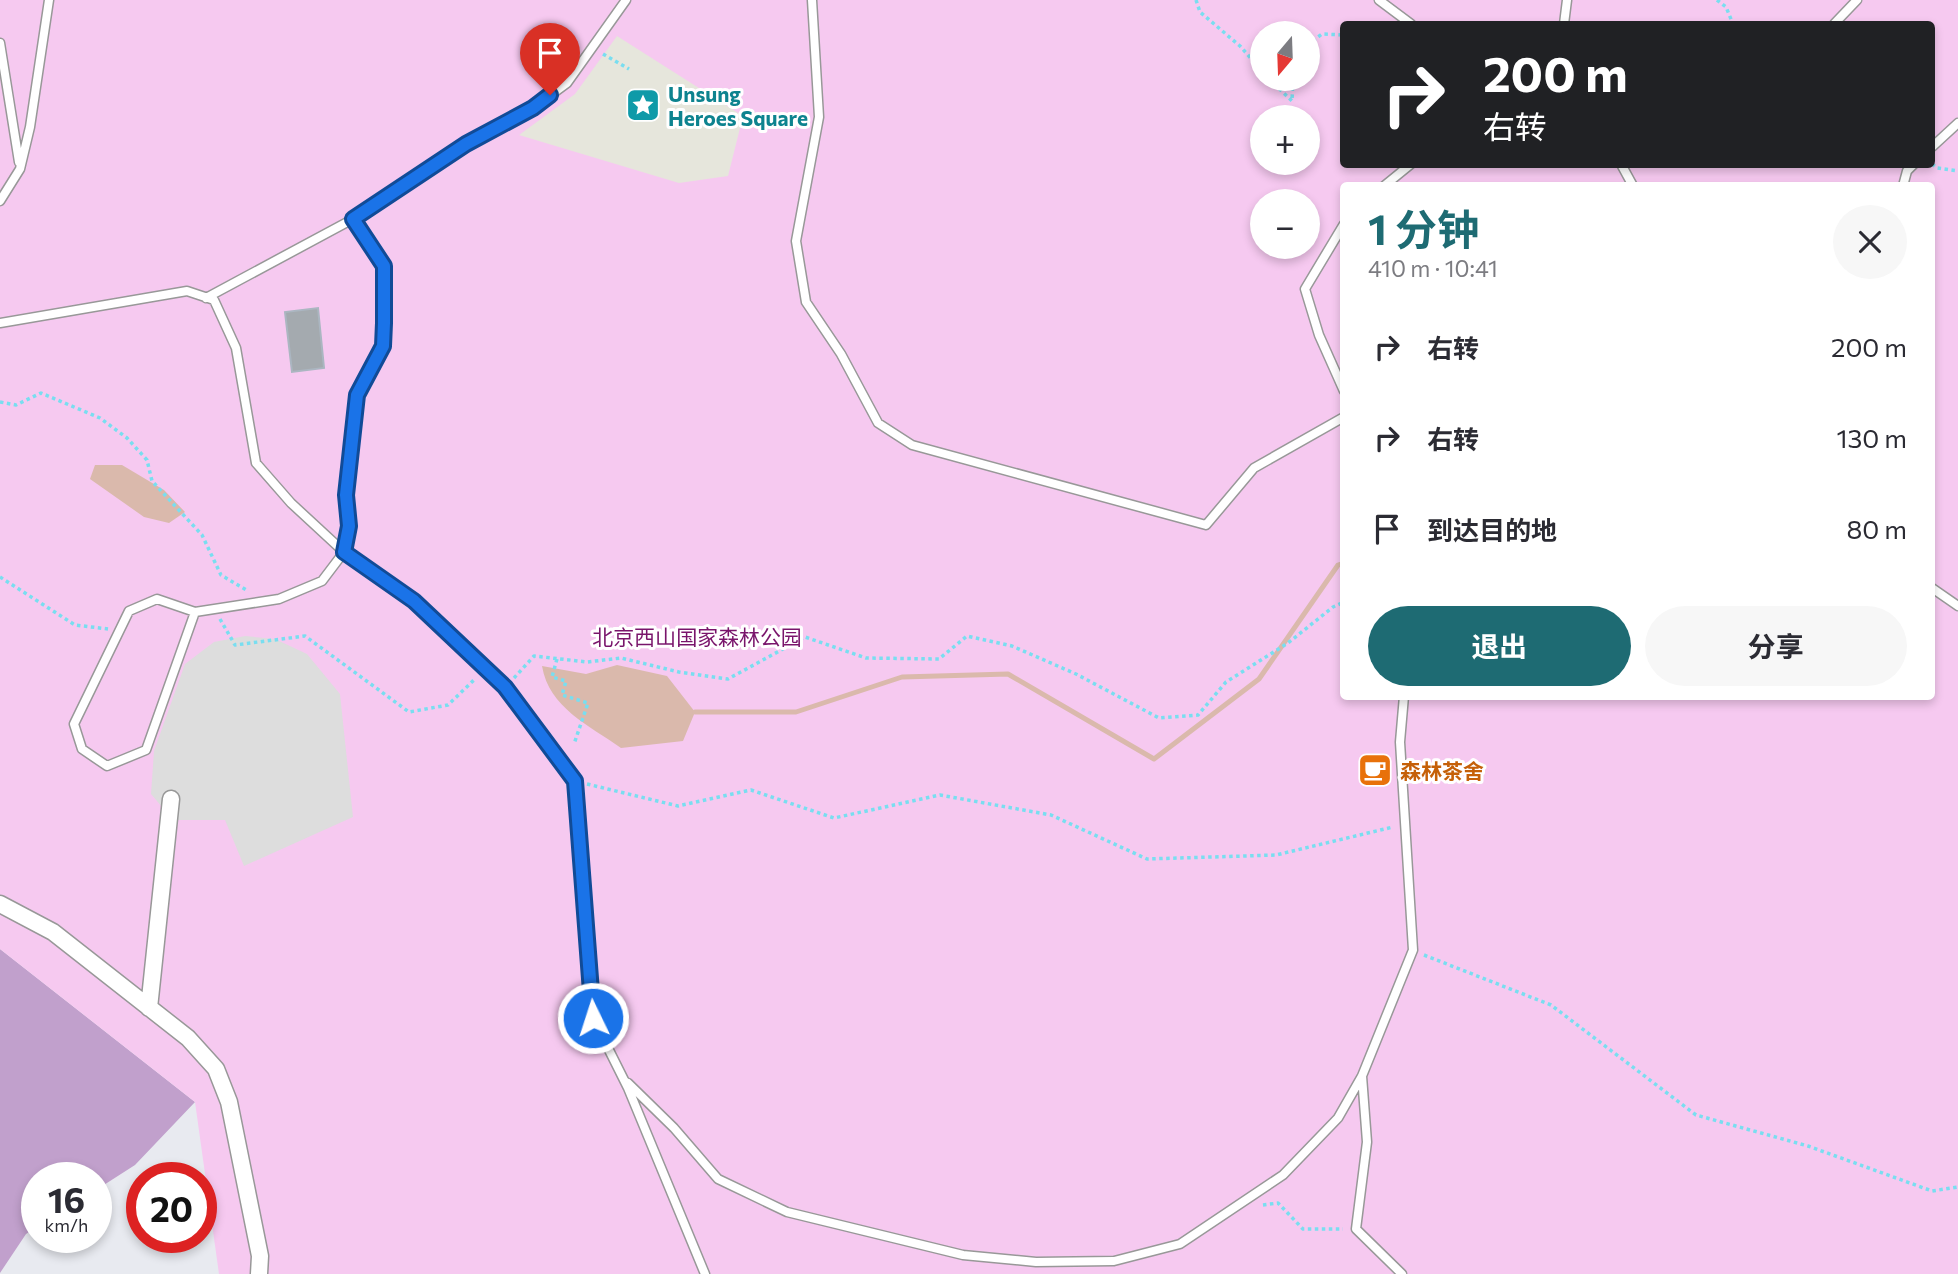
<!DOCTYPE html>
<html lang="zh">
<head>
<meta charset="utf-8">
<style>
  body { margin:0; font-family:Commissioner,"Noto Sans SC",sans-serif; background:#f7f7f7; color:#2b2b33; height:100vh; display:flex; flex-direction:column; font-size:26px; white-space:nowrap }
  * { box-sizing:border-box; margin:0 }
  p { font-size:23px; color:#7c7c81 }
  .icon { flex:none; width:38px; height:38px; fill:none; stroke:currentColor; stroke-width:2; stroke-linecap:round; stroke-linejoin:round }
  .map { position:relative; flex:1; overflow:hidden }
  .side { position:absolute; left:1340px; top:182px; width:595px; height:518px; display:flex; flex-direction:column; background:#fff; border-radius:7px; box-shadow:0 4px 10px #0003 }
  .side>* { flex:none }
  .banner { position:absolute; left:1340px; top:21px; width:595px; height:147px; border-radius:7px; box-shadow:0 4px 10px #0003; background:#202124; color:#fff; overflow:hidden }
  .needle { width:46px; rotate:199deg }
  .tools { position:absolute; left:1250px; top:21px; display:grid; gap:14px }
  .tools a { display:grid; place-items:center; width:70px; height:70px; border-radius:50%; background:#fff; box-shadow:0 4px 10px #0003; font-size:35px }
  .speed { position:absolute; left:21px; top:1162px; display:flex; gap:14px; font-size:35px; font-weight:700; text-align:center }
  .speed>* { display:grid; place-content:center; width:91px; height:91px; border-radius:50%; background:#fff; box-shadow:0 4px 10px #0003; line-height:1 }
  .speed small { font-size:18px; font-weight:400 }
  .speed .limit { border:10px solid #d22; background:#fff; color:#111 }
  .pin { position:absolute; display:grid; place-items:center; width:60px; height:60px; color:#fff; margin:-72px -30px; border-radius:50% 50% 50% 0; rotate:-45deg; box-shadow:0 0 7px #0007 }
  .pin .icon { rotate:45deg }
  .me { position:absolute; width:77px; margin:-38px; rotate:356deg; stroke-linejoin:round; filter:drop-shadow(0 0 5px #0008) }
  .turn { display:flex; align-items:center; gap:24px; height:147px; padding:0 28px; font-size:32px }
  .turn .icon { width:91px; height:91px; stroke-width:2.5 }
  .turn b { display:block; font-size:49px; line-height:60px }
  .round { display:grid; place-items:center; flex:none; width:74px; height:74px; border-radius:37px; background:#f7f7f7 }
  .head { display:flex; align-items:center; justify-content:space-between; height:119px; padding:0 28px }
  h1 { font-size:42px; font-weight:700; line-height:52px; color:#1e6b73 }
  .button { display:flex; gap:14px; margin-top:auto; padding:14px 28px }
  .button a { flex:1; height:80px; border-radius:42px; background:#1e6b73; color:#fff; font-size:28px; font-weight:700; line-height:80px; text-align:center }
  .button a+a { background:#f7f7f7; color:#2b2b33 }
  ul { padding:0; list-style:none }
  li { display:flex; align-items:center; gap:21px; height:91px; padding:0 28px }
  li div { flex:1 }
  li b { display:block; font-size:26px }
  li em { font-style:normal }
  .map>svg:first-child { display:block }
</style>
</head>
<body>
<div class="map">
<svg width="1958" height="1274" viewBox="0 0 1958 1274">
  <rect width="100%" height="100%" fill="#e8eaf0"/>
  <path fill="#c1a0cc" d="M0,949L195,1102L135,1165L96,1190V1178H37V1227L26,1234L0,1273Z"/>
  <path fill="#f6c9f0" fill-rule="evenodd" d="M0,0H1958V1274H219L195,1102L0,949ZM1344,24H1932V164H1344ZM1262,33H1307V79H1262ZM1262,117H1307V163H1262ZM1344,186H1932V696H1344ZM1262,201H1307V247H1262Z"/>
  <path fill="#ddd" d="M245,636L275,639L307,654L340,694L353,817L244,866L225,820H173L151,794L154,751L185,664L214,642Z"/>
  <path fill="#e6e6dc" d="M617,36L743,116L728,176L679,183L519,135L575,94Z"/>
  <path fill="#dab9ac" d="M95,465H122L164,490L185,512L169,523L144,517L90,479Z
    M617,665L667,676L695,712L683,741L621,748C589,725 549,708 542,666L586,674Z"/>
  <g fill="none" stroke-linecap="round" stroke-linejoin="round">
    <path stroke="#dab9ac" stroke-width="5" d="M695,712H796L902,677L1008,674L1154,759L1259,679L1338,565L1344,563"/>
  </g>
  <path fill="#a4aaaf" stroke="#abb6c1" stroke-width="2" d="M318,308L324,368L292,372L285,312Z"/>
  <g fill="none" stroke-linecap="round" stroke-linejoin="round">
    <g stroke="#989898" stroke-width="11">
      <path id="lane" d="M812,0L819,117L796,241L806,302L841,354L878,423L912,445L1206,525L1254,468L1344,417
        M1379,0L1411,24
        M1564,24L1567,0
        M1834,24L1857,0
        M0,43L19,162
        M1932,147L1958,123
        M1621,164L1633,186
        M1384,186L1411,164
        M1903,186L1907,171L1914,164
        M0,201L20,169L30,127L49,0
        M353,219L466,144L533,108L567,83L626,0
        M1344,224L1305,289L1319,335L1344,391
        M206,298L353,219L384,266L385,323L383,346L357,395L346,495L349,526L344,552L414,601L505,687L575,781L593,1018L628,1088L705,1274
        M0,323L187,291L214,300L236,348L256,463L291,503L344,552L322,581L279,599L195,612L157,599L129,611L74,724L82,749L107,766L146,750L195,612
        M1932,588L1958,606
        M1362,1076L1367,1142L1356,1229L1402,1274
        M628,1083L674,1128L718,1179L787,1212L963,1255L1036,1262L1114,1261L1180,1244L1283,1175L1338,1118L1362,1076L1413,950L1400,742L1404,696"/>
    </g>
    <g stroke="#989898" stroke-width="19">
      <path id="street" d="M0,904L53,932L188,1038L216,1069L229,1102L260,1256L259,1274
        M149,1008L171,799"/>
    </g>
    <path stroke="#79def0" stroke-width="3.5" stroke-dasharray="3.5 3.5" stroke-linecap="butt" d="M1196,0L1200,12L1240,46L1262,71
      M1717,0L1726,7L1733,24
      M1307,45L1322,34L1344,35
      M603,54L629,69
      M1269,79L1292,101L1293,79
      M1932,164L1937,168L1958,171
      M0,402L16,405L41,393L100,418L127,438L147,460L152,481L202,535L221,575L248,591
      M0,577L75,625L108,629
      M220,619L235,645L305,636L409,712L448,705L476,678
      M557,659L552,677L566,681L562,695L588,703L574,744
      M514,678L534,656L587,662L621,658L679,672L728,679L805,637L866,658L939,659L967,636L1012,646L1076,674L1159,718L1198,715L1226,682L1288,643L1333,607L1344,602
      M587,784L678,806L751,790L834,818L940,795L1051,815L1147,859L1276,855L1393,827
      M1424,955L1551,1005L1696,1115L1808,1146L1932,1191L1958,1187
      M1263,1205L1278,1203L1303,1229H1343"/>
    <use href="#lane" stroke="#fff" stroke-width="8"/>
    <use href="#street" stroke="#fff" stroke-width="16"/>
  </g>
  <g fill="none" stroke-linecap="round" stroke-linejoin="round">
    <g stroke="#114b97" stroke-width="18">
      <path id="route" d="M550,95L533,108L466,144L353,219L384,266V323L383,346L357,395L346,495L349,526L344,552L414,601L505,687L575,781L593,1018"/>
    </g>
    <use href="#route" stroke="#1a73e8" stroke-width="12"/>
  </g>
  <defs>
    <g id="sight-square" transform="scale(1.75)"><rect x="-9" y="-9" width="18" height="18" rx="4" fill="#0f9aa8" stroke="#fff"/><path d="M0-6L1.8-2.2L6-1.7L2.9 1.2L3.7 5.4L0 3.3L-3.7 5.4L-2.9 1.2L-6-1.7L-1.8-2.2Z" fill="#fff"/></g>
    <g id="cafe-square" transform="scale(1.75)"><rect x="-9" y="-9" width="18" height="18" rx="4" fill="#e8710a" stroke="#fff"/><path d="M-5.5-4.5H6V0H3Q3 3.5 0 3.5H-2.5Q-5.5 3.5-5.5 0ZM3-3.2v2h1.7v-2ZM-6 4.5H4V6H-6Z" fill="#fff"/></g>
  </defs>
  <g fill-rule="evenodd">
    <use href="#sight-square" x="643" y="105"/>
    <use href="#cafe-square" x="1375" y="770"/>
  </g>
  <g text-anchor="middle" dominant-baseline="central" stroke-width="6" stroke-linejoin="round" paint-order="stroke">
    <g font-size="21" font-weight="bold" fill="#0d838f" stroke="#fff" text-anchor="start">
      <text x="668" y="93">Unsung<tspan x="668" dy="24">Heroes Square</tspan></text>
    </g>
    <g font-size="21" fill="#79146b" stroke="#fff">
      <text x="697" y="636">北京西山国家森林公园</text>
    </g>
    <g font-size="21" font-weight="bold" fill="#c56008" stroke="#fff" text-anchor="start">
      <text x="1400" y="770">森林茶舍</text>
    </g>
  </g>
</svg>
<div class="tools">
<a><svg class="needle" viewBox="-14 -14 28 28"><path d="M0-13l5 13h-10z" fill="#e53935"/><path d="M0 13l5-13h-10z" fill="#7c7c81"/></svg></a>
<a>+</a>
<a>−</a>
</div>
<div class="speed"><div>16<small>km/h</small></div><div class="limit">20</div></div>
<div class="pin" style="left:550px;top:95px;background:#d93025"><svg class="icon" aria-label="arrive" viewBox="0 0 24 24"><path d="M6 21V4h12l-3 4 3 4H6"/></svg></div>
<svg class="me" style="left:593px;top:1018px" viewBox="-20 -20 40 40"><circle r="17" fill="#1a73e8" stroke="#fff" stroke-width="3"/><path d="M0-11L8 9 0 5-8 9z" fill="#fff"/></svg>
<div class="banner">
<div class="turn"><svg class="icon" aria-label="right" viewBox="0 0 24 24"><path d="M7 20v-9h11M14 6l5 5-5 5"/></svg><div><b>200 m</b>右转</div></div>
</div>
<section class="side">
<div class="head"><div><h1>1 分钟</h1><p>410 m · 10:41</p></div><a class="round"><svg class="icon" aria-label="close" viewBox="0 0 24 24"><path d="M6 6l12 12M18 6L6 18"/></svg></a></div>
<ul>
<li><svg class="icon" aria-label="right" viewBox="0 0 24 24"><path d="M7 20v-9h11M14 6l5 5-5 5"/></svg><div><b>右转</b></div><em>200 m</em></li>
<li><svg class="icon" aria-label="right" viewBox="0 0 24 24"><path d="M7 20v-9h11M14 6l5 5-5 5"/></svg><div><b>右转</b></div><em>130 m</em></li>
<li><svg class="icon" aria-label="arrive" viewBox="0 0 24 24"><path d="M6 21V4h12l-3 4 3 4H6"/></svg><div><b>到达目的地</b></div><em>80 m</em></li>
</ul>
<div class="button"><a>退出</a><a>分享</a></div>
</section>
</div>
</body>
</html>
